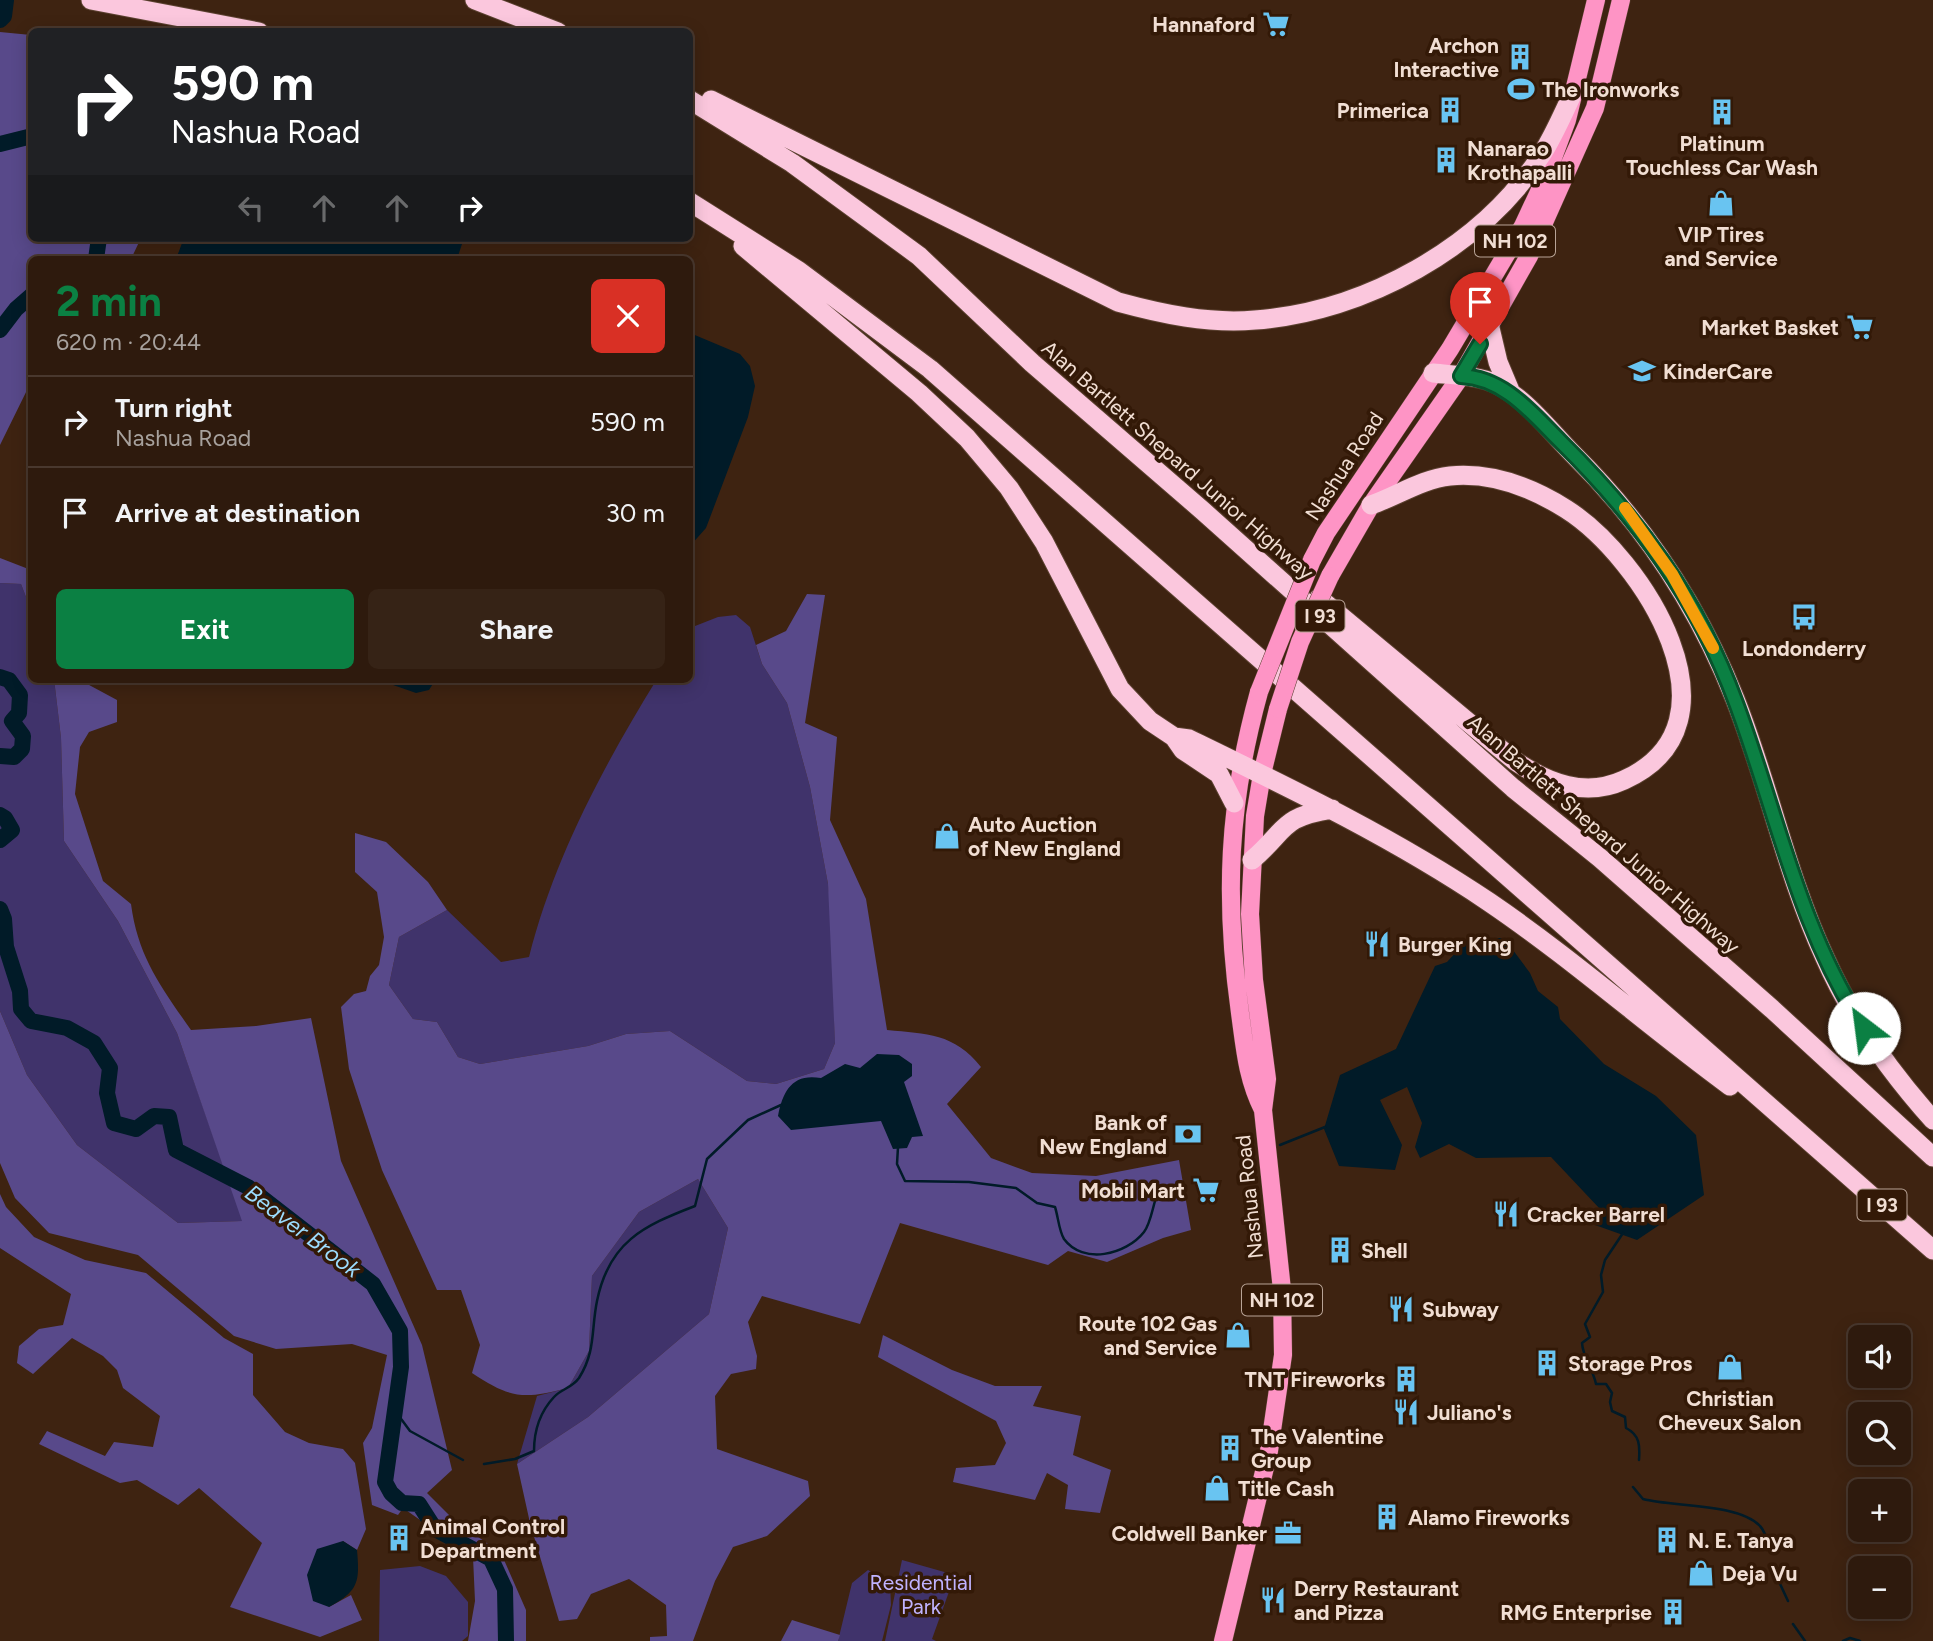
<!DOCTYPE html>
<html lang="en">
<head>
<meta charset="utf-8">
<style>
  body { margin:0; font-family:Figtree,sans-serif; background:#362316; color:#f1f3f6; height:100vh; display:flex; flex-direction:column; font-size:26px; white-space:nowrap }
  * { box-sizing:border-box; margin:0 }
  p { font-size:23px; color:#a7a19d }
  .icon { flex:none; width:38px; height:38px; fill:none; stroke:currentColor; stroke-width:2; stroke-linecap:round; stroke-linejoin:round }
  .map { position:relative; flex:1; overflow:hidden }
  .panel { position:absolute; left:28px; top:256px; width:665px; height:427px; display:flex; flex-direction:column; background:#2e1a0d; border-radius:10px; box-shadow:0 4px 18px #0003,0 0 0 2px #49382e }
  .panel>* { flex:none }
  .hud { position:absolute; left:28px; top:28px; width:665px; height:214px; border-radius:10px; box-shadow:0 4px 18px #0003,0 0 0 2px #49382e; background:#202124; color:#fff; overflow:hidden }
  .tools { position:absolute; left:1848px; top:1325px; display:grid; gap:14px }
  .tools a { display:grid; place-items:center; width:63px; height:63px; border-radius:10px; background:#2e1a0d; box-shadow:0 4px 18px #0003,0 0 0 2px #49382e; font-size:35px }
  .pin { position:absolute; display:grid; place-items:center; width:60px; height:60px; color:#fff; margin:-72px -30px; border-radius:50% 50% 50% 0; rotate:-45deg; box-shadow:0 0 7px #0007 }
  .pin .icon { rotate:45deg }
  .me { position:absolute; width:77px; margin:-38px; rotate:330deg; stroke-linejoin:round; filter:drop-shadow(0 0 5px #0008) }
  .turn { display:flex; align-items:center; gap:24px; height:147px; padding:0 28px; font-size:32px }
  .turn .icon { width:91px; height:91px; stroke-width:2.5 }
  .turn b { display:block; font-size:49px; line-height:60px }
  .lanes { display:flex; align-items:center; height:66px; padding:0 28px; background:#0003; justify-content:center; gap:35px; direction:ltr }
  .lanes .off { opacity:.35 }
  .round { display:grid; place-items:center; flex:none; width:74px; height:74px; border-radius:10px; background:#362316 }
  .overview { display:flex; align-items:center; justify-content:space-between; height:119px; padding:0 28px }
  h1 { font-size:42px; font-weight:700; line-height:52px; color:#0b8043 }
  .button { display:flex; gap:14px; margin-top:auto; padding:14px 28px }
  .button a { flex:1; height:80px; border-radius:10px; background:#0b8043; color:#fff; font-size:28px; font-weight:700; line-height:80px; text-align:center }
  .button a+a { background:#362316; color:#f1f3f6 }
  ul { padding:0; list-style:none }
  li { display:flex; align-items:center; gap:21px; height:91px; padding:0 28px; border-top:2px solid #49382e }
  li div { flex:1 }
  li b { display:block; font-size:26px }
  li em { font-style:normal }
  .map>svg:first-child { display:block }
</style>
</head>
<body>
<div class="map">
<svg width="1933" height="1641" viewBox="0 0 1933 1641">
  <rect width="100%" height="100%" fill="#3e2311"/>
  <path fill="#40336b" d="M0,583L21,584L31,610L32,679H54L61,738L64,841L118,921L177,1033L243,1221L178,1223L77,1145L27,1075L0,1011Z
    M736,615L750,627L762,664L787,703L810,787L828,884L832,919L835,1043L824,1069L776,1084L747,1081L670,1031L626,1034L588,1046L480,1064L458,1057L437,1022L413,1019L389,985L399,937L447,910L501,962L529,957C554,858 604,765 657,679H690V628L718,617Z
    M698,1179L728,1228L709,1314L588,1417L517,1464L537,1396L568,1388L589,1351L592,1276L639,1212Z
    M902,1560L955,1575L932,1639L936,1641H885Z
    M420,1566L446,1576L468,1602V1636L462,1641H379L380,1570Z
    M868,1570L890,1583L891,1605L882,1641H838L852,1583Z"/>
  <path fill="#58498a" d="M0,32L31,35L32,238H141L131,259H32L31,382L0,445Z
    M0,558L31,570V610L21,584L0,583Z
    M807,594L825,595L805,723L837,737L830,820L866,899L887,1030C927,1034 954,1033 981,1067L947,1104L991,1158L1032,1173L1096,1176L1179,1160L1191,1230L1163,1238L1107,1262L1068,1251L1048,1265L900,1223L860,1324L762,1296L748,1322L757,1356L756,1369L731,1374L715,1396L717,1449L808,1481L810,1496L767,1536L733,1547L715,1581L693,1641H650V1637L667,1636L666,1605L629,1579L591,1594L577,1619L559,1621L530,1523L517,1464L588,1417L709,1314L728,1228L698,1179L639,1212L592,1276L589,1351L568,1388C522,1400 510,1398 472,1373L480,1345L461,1290H437L382,1170L349,1069L341,1007L354,994L366,991L370,976L379,965L384,937L377,892L355,872V833L386,842L428,882L447,910L399,937L389,985L413,1019L437,1022L458,1057L480,1064L588,1046L626,1034L670,1031L747,1081L776,1084L824,1069L835,1043L828,884L810,787L787,703L762,664L756,645L786,631Z
    M54,679H78L117,700V722L89,732L80,747L75,794L103,881L131,904C138,957 161,987 191,1030L256,1026L311,1018L341,1161L422,1345L452,1470L427,1493L454,1520L501,1553L526,1610V1641H468L475,1601L473,1557L403,1508L398,1515L372,1505L363,1443L372,1428L387,1355L352,1344L276,1349L234,1336L138,1255L49,1233L15,1198L0,1163V1011L27,1075L77,1145L178,1223L242,1221L177,1033L118,921L64,841L61,738Z
    M0,1194L6,1207L34,1237L85,1260L146,1273L224,1338L253,1354V1395L285,1432L309,1443L343,1449L355,1463L366,1529L357,1550L343,1541L329,1607L351,1595L362,1620L320,1637L230,1607L262,1543L199,1488L178,1505L137,1480L120,1483L39,1444L47,1431L105,1456L114,1442L153,1447L160,1416L123,1388L117,1370L103,1356L72,1338L33,1374L17,1363L19,1346L39,1329L63,1325L71,1294L0,1248Z
    M883,1335L952,1370L995,1386H1042L1033,1406L1081,1416L1073,1455L1111,1470L1100,1513L1065,1509L1068,1485L1047,1473L1035,1500L953,1482L956,1468L995,1465L1006,1443L996,1421L878,1357Z
    M792,1620L840,1635L838,1641H781Z"/>
  <path fill="#011b28" d="M184,238H464L457,259H176Z
    M690,333L740,354L750,366L755,386L748,417L706,528L690,546Z
    M376,679H436L429,690L416,693Z
    M1469,938H1504L1530,973L1538,991L1558,1007L1560,1019L1604,1064L1656,1096L1696,1135L1704,1195L1637,1240L1595,1225L1600,1209L1551,1157L1476,1158L1449,1144L1420,1158L1415,1147L1422,1123L1407,1087L1380,1100L1402,1145L1395,1170L1339,1166L1324,1129L1340,1075L1396,1049L1435,966L1447,962Z
    M877,1054L899,1055L912,1064V1076L904,1082L923,1136L912,1137L907,1148L893,1149L881,1121L791,1130L778,1116C783,1090 793,1073 821,1078L845,1064L860,1068Z
    M343,1541L357,1550C360,1583 358,1591 329,1607L313,1601L307,1575L317,1549Z"/>
  <g fill="none" stroke-linecap="round" stroke-linejoin="round">
    <path stroke="#011b28" stroke-width="2.5" d="M1280,1145L1325,1127
      M898,1147L897,1164L905,1181L969,1182L1016,1188L1037,1203L1055,1207C1058,1216 1059,1231 1064,1239C1083,1265 1126,1255 1144,1232C1150,1224 1152,1211 1155,1201
      M1623,1233L1605,1260L1601,1275L1603,1292L1585,1324L1590,1337L1582,1343C1583,1358 1593,1369 1596,1384H1606L1612,1393L1610,1402L1612,1411L1625,1417L1626,1428C1640,1435 1640,1446 1639,1460
      M396,1412L410,1431L463,1460
      M484,1464L515,1459L534,1451C534,1432 540,1412 554,1397C561,1389 572,1388 579,1378C596,1351 591,1330 597,1301C609,1242 643,1226 695,1206L707,1159L748,1120L781,1105
      M1633,1487L1643,1499C1673,1507 1738,1503 1760,1526C1766,1532 1768,1543 1770,1551
      M1775,1573L1788,1601
      M1793,1624L1805,1641
      M1843,1641L1850,1638L1860,1641"/>
    <path stroke="#011b28" stroke-width="16" d="M0,20L4,16L6,0
      M0,144L32,136
      M96,259L99,238
      M0,330L16,309L32,295
      M0,677L9,680L20,695L19,713L12,721L23,736L22,749L14,757L0,756
      M0,815L5,818L12,830L0,840
      M0,909L4,919L6,947L20,991L21,1009L31,1021L67,1028L94,1043L110,1068L107,1093L114,1123L136,1129L154,1116L169,1117L176,1150L248,1187L373,1284L400,1331L401,1367L385,1482L391,1493L402,1503L419,1504L435,1529L491,1559L505,1589L506,1641"/>
    <g stroke="#5b4130" stroke-width="19">
      <path id="primary" d="M1312,560L1326,533L1450,349L1523,226L1545,179L1567,120L1596,0
        M1330,576L1371,505L1461,376L1529,256L1595,108L1621,0
        M1259,692C1228,804 1224,898 1240,1013C1245,1049 1247,1078 1263,1110
        M1223,1641L1269,1451L1283,1355L1282,1290L1263,1110L1267,1079L1254,980L1250,914L1255,816L1262,774L1278,709"/>
    </g>
    <g stroke="#5b4130" stroke-width="21">
      <path id="motorway" d="M91,0L259,32
        M475,0L558,32
        M690,100L792,163L919,256L1032,363L1203,511L1513,788L1600,858L1772,1009L1933,1157
        M711,100L1118,302C1162,314 1208,324 1255,320C1364,312 1482,248 1542,154C1553,137 1562,116 1571,97
        M690,202L799,271L930,369L1933,1250
        M743,246L919,393L967,438L1009,488L1044,542L1120,689L1150,721L1174,737L1183,750L1219,774L1234,803
        M1490,328L1498,362L1511,393
        M1433,373C1451,375 1469,375 1486,380C1520,390 1549,430 1573,454C1645,525 1698,606 1735,699C1769,784 1786,874 1825,958C1851,1017 1890,1072 1933,1120
        M1319,598L1515,761C1548,783 1585,798 1624,780C1749,724 1642,557 1566,509C1531,487 1492,472 1450,476C1422,479 1397,496 1371,505
        M1174,737L1189,739C1292,789 1394,838 1489,902C1573,959 1648,1026 1730,1086
        M1252,860C1287,830 1280,817 1332,809"/>
    </g>
    <use href="#primary" stroke="#fe94c5" stroke-width="18"/>
    <use href="#motorway" stroke="#fbc7dd" stroke-width="19"/>
    <g stroke="#5b4130" stroke-width="19" stroke-linecap="butt">
      <path id="primary-bridge" d="M1259,692L1312,560
        M1278,709L1300,642L1330,576"/>
    </g>
    <use href="#primary-bridge" stroke="#fe94c5" stroke-width="18"/>
  </g>
  <g fill="none" stroke-linecap="round" stroke-linejoin="round">
    <g stroke="#07532c" stroke-width="18">
      <path id="route" d="M1480,344L1461,376C1504,378 1531,412 1560,441C1638,518 1698,599 1736,703C1777,813 1799,929 1864,1028"/>
    </g>
    <use href="#route" stroke="#0b8043" stroke-width="12"/>
    <path stroke="#f59e0b" stroke-width="12" d="M1625,508L1672,574L1713,648"/>
  </g>
  <defs>
    <g id="supermarket-bare" transform="scale(2.1)"><path d="M-6-5.5h2.5l.6 2H6L4.5 2H-2.5L-4.4-4H-6ZM-1.5 3.2a1.3 1.3 0 1 0 .1 0ZM3 3.2a1.3 1.3 0 1 0 .1 0Z" fill="#69c4f1" stroke="#331907" stroke-width="2.5" paint-order="stroke"/></g>
    <g id="building-bare" transform="scale(2.1)"><path d="M-4-6H4V6H1V3H-1V6H-4ZM-2.5-4.3h1.7v1.8h-1.7ZM.8-4.3h1.7v1.8H.8ZM-2.5-1h1.7V.8h-1.7ZM.8-1h1.7V.8H.8Z" fill="#69c4f1" stroke="#331907" stroke-width="2.5" paint-order="stroke"/></g>
    <g id="stadium-bare" transform="scale(2.1)"><path d="M0-5a6.5 5 0 1 0 0 10a6.5 5 0 1 0 0-10ZM-3.5-1.8h7v3.6h-7Z" fill="#69c4f1" stroke="#331907" stroke-width="2.5" paint-order="stroke"/></g>
    <g id="shop-bare" transform="scale(2.1)"><path d="M-5-2.5h2.3a2.7 3.5 0 0 1 5.4 0H5L5.5 6h-11ZM-1.5-2.5h3a1.5 2.3 0 0 0-3 0Z" fill="#69c4f1" stroke="#331907" stroke-width="2.5" paint-order="stroke"/></g>
    <g id="school-bare" transform="scale(2.1)"><path d="M0-5L7-2L0 1L-7-2ZM-4 1L0 2.5L4 1V4Q0 6-4 4Z" fill="#69c4f1" stroke="#331907" stroke-width="2.5" paint-order="stroke"/></g>
    <g id="bus-bare" transform="scale(2.1)"><path d="M-5-6H5V4H4V6H2V4H-2V6H-4V4H-5ZM-3.5-4V0h7V-4ZM-3.5 1.2v1.5H-2V1.2ZM2 1.2v1.5H3.5V1.2Z" fill="#69c4f1" stroke="#331907" stroke-width="2.5" paint-order="stroke"/></g>
    <g id="restaurant-bare" transform="scale(2.1)"><path d="M-5-6h1v4h1v-4h1v4h1v-4h1v5L-1.5 .5V6h-2V.5L-5-1ZM5-6V6H3V1.5H1.5Q1.5-4 5-6Z" fill="#69c4f1" stroke="#331907" stroke-width="2.5" paint-order="stroke"/></g>
    <g id="bank-bare" transform="scale(2.1)"><path d="M-6-4H6V4H-6ZM0-2.3a2.3 2.3 0 1 0 0 4.6a2.3 2.3 0 1 0 0-4.6Z" fill="#69c4f1" stroke="#331907" stroke-width="2.5" paint-order="stroke"/></g>
    <g id="office-bare" transform="scale(2.1)"><path d="M-6-3h4V-5.5h4V-3h4V5H-6ZM-1-4.5V-3h2v-1.5ZM-6 0V1H6V0Z" fill="#69c4f1" stroke="#331907" stroke-width="2.5" paint-order="stroke"/></g>
  </defs>
  <g fill-rule="evenodd">
    <use href="#supermarket-bare" x="1276" y="24"/>
    <use href="#building-bare" x="1520" y="57"/>
    <use href="#stadium-bare" x="1521" y="89"/>
    <use href="#building-bare" x="1450" y="110"/>
    <use href="#building-bare" x="1722" y="112"/>
    <use href="#building-bare" x="1446" y="160"/>
    <use href="#shop-bare" x="1721" y="203"/>
    <use href="#supermarket-bare" x="1860" y="327"/>
    <use href="#school-bare" x="1642" y="371"/>
    <use href="#bus-bare" x="1804" y="617"/>
    <use href="#shop-bare" x="947" y="836"/>
    <use href="#restaurant-bare" x="1377" y="944"/>
    <use href="#bank-bare" x="1188" y="1134"/>
    <use href="#supermarket-bare" x="1206" y="1190"/>
    <use href="#restaurant-bare" x="1506" y="1214"/>
    <use href="#building-bare" x="1340" y="1250"/>
    <use href="#restaurant-bare" x="1401" y="1309"/>
    <use href="#shop-bare" x="1238" y="1335"/>
    <use href="#building-bare" x="1547" y="1363"/>
    <use href="#shop-bare" x="1730" y="1367"/>
    <use href="#building-bare" x="1406" y="1379"/>
    <use href="#restaurant-bare" x="1406" y="1412"/>
    <use href="#building-bare" x="1230" y="1448"/>
    <use href="#shop-bare" x="1217" y="1488"/>
    <use href="#building-bare" x="1387" y="1517"/>
    <use href="#office-bare" x="1288" y="1533"/>
    <use href="#building-bare" x="399" y="1538"/>
    <use href="#building-bare" x="1667" y="1540"/>
    <use href="#shop-bare" x="1701" y="1573"/>
    <use href="#restaurant-bare" x="1273" y="1600"/>
    <use href="#building-bare" x="1673" y="1612"/>
  </g>
  <g text-anchor="middle" dominant-baseline="central" stroke-width="7" stroke-linejoin="round" paint-order="stroke">
    <g fill="#331907" stroke="#b8a396" stroke-width="2">
      <rect x="1475" y="225.5" width="80" height="31" rx="5"/>
      <rect x="1295.5" y="600.5" width="49" height="31" rx="5"/>
      <rect x="1857.5" y="1189.5" width="49" height="31" rx="5"/>
      <rect x="1242" y="1284.5" width="80" height="31" rx="5"/>
    </g>
    <g font-size="19" font-weight="bold" fill="#f1ded3">
      <text x="1515" y="241">NH 102</text>
      <text x="1320" y="616">I 93</text>
      <text x="1882" y="1205">I 93</text>
      <text x="1282" y="1300">NH 102</text>
    </g>
    <g font-size="21" font-weight="bold" fill="#f1ded3" stroke="#331907" text-anchor="start">
      <text x="1255" y="24" text-anchor="end">Hannaford</text>
      <text x="1499" y="45" text-anchor="end">Archon<tspan x="1499" dy="24">Interactive</tspan></text>
      <text x="1542" y="89">The Ironworks</text>
      <text x="1429" y="110" text-anchor="end">Primerica</text>
      <text x="1722" y="143" text-anchor="middle">Platinum<tspan x="1722" dy="24">Touchless Car Wash</tspan></text>
      <text x="1467" y="148">Nanarao<tspan x="1467" dy="24">Krothapalli</tspan></text>
      <text x="1721" y="234" text-anchor="middle">VIP Tires<tspan x="1721" dy="24">and Service</tspan></text>
      <text x="1839" y="327" text-anchor="end">Market Basket</text>
      <text x="1663" y="371">KinderCare</text>
      <text x="1804" y="648" text-anchor="middle">Londonderry</text>
      <text x="968" y="824">Auto Auction<tspan x="968" dy="24">of New England</tspan></text>
      <text x="1398" y="944">Burger King</text>
      <text x="1167" y="1122" text-anchor="end">Bank of<tspan x="1167" dy="24">New England</tspan></text>
      <text x="1185" y="1190" text-anchor="end">Mobil Mart</text>
      <text x="1527" y="1214">Cracker Barrel</text>
      <text x="1361" y="1250">Shell</text>
      <text x="1422" y="1309">Subway</text>
      <text x="1217" y="1323" text-anchor="end">Route 102 Gas<tspan x="1217" dy="24">and Service</tspan></text>
      <text x="1568" y="1363">Storage Pros</text>
      <text x="1385" y="1379" text-anchor="end">TNT Fireworks</text>
      <text x="1730" y="1398" text-anchor="middle">Christian<tspan x="1730" dy="24">Cheveux Salon</tspan></text>
      <text x="1427" y="1412">Juliano's</text>
      <text x="1251" y="1436">The Valentine<tspan x="1251" dy="24">Group</tspan></text>
      <text x="1238" y="1488">Title Cash</text>
      <text x="1408" y="1517">Alamo Fireworks</text>
      <text x="420" y="1526">Animal Control<tspan x="420" dy="24">Department</tspan></text>
      <text x="1267" y="1533" text-anchor="end">Coldwell Banker</text>
      <text x="1688" y="1540">N. E. Tanya</text>
      <text x="1722" y="1573">Deja Vu</text>
      <text x="1294" y="1588">Derry Restaurant<tspan x="1294" dy="24">and Pizza</tspan></text>
      <text x="1652" y="1612" text-anchor="end">RMG Enterprise</text>
    </g>
    <g font-size="21" fill="#f1ded3" stroke="#331907">
      <text transform="translate(1178 460) rotate(41)">Alan Bartlett Shepard Junior Highway</text>
      <text transform="translate(1344 466) rotate(-57)">Nashua Road</text>
      <text transform="translate(1604 834) rotate(41)">Alan Bartlett Shepard Junior Highway</text>
      <text transform="translate(1249 1197) rotate(-96)">Nashua Road</text>
    </g>
    <g font-size="21" fill="#c0b3ff" stroke="#331907">
      <text x="921" y="1582">Residential<tspan x="921" dy="24">Park</tspan></text>
    </g>
    <g font-size="23" font-style="italic" fill="#9cdcfd" stroke="#331907">
      <text transform="translate(303 1231) rotate(37)">Beaver Brook</text>
    </g>
  </g>
</svg>
<div class="tools">
<a><svg class="icon" aria-label="sound" viewBox="0 0 24 24"><path d="M4 9h4l5-4v14l-5-4H4zM17 9q2 3 0 6"/></svg></a>
<a><svg class="icon" aria-label="search" viewBox="0 0 24 24"><circle cx="10" cy="10" r="6"/><path d="M15 15l6 6"/></svg></a>
<a>+</a>
<a>−</a>
</div>
<div class="pin" style="left:1480px;top:344px;background:#d93025"><svg class="icon" aria-label="arrive" viewBox="0 0 24 24"><path d="M6 21V4h12l-3 4 3 4H6"/></svg></div>
<svg class="me" style="left:1864px;top:1028px" viewBox="-20 -20 40 40"><circle r="19" fill="#fff"/><path d="M0-13L10 11 0 6-10 11z" fill="#0b8043"/></svg>
<div class="hud">
<div class="turn"><svg class="icon" aria-label="right" viewBox="0 0 24 24"><path d="M7 20v-9h11M14 6l5 5-5 5"/></svg><div><b>590 m</b>Nashua Road</div></div>
<div class="lanes"><svg class="icon off" aria-label="left" viewBox="0 0 24 24"><path d="M17 20v-9H6M10 6l-5 5 5 5"/></svg><svg class="icon off" aria-label="ahead" viewBox="0 0 24 24"><path d="M12 20V5M6 11l6-6 6 6"/></svg><svg class="icon off" aria-label="ahead" viewBox="0 0 24 24"><path d="M12 20V5M6 11l6-6 6 6"/></svg><svg class="icon" aria-label="right" viewBox="0 0 24 24"><path d="M7 20v-9h11M14 6l5 5-5 5"/></svg></div>
</div>
<section class="panel">
<div class="overview"><div><h1>2 min</h1><p>620 m · 20:44</p></div><a class="round" style="background:#d93025;color:#fff"><svg class="icon" aria-label="close" viewBox="0 0 24 24"><path d="M6 6l12 12M18 6L6 18"/></svg></a></div>
<ul>
<li><svg class="icon" aria-label="right" viewBox="0 0 24 24"><path d="M7 20v-9h11M14 6l5 5-5 5"/></svg><div><b>Turn right</b><p>Nashua Road</p></div><em>590 m</em></li>
<li><svg class="icon" aria-label="arrive" viewBox="0 0 24 24"><path d="M6 21V4h12l-3 4 3 4H6"/></svg><div><b>Arrive at destination</b></div><em>30 m</em></li>
</ul>
<div class="button"><a>Exit</a><a>Share</a></div>
</section>
</div>
</body>
</html>
